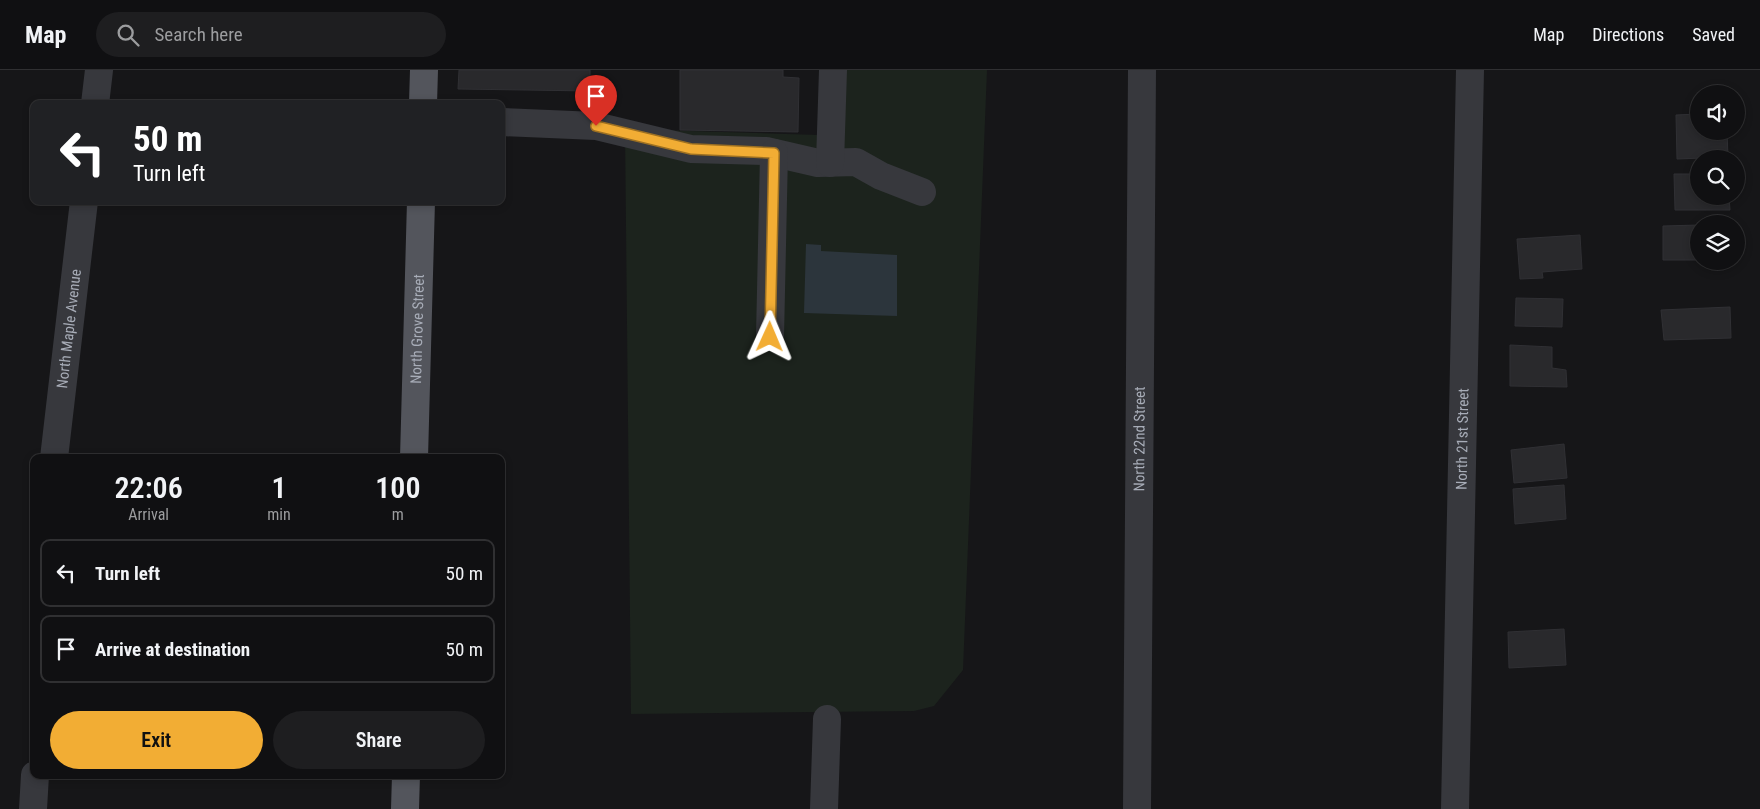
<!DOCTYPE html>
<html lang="en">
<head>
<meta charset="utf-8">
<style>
  body { margin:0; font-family:"Roboto Condensed",sans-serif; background:#1e1e20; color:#f1f3f6; height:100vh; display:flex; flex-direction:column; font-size:19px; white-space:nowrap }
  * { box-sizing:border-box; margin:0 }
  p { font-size:16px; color:#9c9d9f }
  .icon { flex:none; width:28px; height:28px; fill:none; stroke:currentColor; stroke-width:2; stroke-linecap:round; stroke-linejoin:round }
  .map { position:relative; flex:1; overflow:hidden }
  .details { position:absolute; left:30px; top:384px; width:475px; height:325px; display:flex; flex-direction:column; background:#101012; border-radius:10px; box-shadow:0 2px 8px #0003,0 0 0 1px #303032 }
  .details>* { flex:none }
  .guide { position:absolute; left:30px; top:30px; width:475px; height:105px; border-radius:10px; box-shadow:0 2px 8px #0003,0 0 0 1px #303032; background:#202124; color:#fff; overflow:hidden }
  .controls { position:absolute; left:1690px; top:15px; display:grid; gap:10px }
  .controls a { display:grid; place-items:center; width:55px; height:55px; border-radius:50%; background:#101012; box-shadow:0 2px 8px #0003,0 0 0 1px #303032; font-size:25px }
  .pin { position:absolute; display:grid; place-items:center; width:42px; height:42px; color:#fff; margin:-51px -21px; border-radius:50% 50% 50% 0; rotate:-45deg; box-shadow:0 0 5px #0007 }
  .pin .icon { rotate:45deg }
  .me { position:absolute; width:55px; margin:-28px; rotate:1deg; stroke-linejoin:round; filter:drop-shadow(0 0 4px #0008) }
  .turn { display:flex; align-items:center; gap:18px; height:105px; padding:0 20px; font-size:22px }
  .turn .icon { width:65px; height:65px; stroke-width:2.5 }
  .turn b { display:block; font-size:35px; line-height:42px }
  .eta { display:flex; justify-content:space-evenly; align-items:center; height:85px; text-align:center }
  .eta b { font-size:30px; font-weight:600; line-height:35px }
  .cta { display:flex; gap:10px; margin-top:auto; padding:10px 20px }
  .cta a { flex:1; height:58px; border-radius:30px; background:#f2ad34; color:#111; font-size:20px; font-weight:600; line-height:58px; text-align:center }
  .cta a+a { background:#1e1e20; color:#f1f3f6 }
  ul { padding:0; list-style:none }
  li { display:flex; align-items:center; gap:15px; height:68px; margin:0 10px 8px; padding:0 10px; border:2px solid #303032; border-radius:10px }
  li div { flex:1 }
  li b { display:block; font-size:19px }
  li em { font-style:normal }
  header { display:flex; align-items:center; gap:30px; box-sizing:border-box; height:70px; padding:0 25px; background:#101012; border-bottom:1px solid #303032 }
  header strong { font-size:24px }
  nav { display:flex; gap:28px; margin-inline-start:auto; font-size:18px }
  .search { width:350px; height:45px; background:#1e1e20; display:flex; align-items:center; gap:12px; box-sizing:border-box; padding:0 18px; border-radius:28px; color:#9c9d9f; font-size:19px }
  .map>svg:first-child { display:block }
</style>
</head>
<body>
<header>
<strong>Map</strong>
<div class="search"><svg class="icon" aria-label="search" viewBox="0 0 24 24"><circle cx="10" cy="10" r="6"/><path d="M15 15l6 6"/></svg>Search here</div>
<nav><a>Map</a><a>Directions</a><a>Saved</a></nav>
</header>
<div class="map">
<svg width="1760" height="739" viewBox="0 0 1760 739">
  <rect width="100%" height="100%" fill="#161618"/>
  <path fill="#1c231d" d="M827,0H987L963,600L934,636L914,641L631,644L625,59L819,65Z"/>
  <path fill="#2c353c" d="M806,174L821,175V181L897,185V246L804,243Z"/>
  <path fill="#29292c" stroke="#303034" d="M459,0H590V21L458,19Z
    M680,0H783V7L799,8L798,62L680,60Z
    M1699,44V61H1727L1728,87L1677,89L1676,45Z
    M1674,104H1699V126H1729L1730,140H1675Z
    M1699,155V190H1663V156Z
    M1580,165L1582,199L1542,202L1543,208L1520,209L1517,169Z
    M1516,228L1563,229L1562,257L1515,256Z
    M1730,237L1731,268L1664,270L1661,240Z
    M1510,275L1552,277V298L1566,300L1567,317L1510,316Z
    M1564,374L1567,408L1514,413L1511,380Z
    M1564,415L1566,449L1515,454L1513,419Z
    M1564,559L1566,595L1509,598L1508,562Z"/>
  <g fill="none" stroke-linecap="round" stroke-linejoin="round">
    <g stroke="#37383d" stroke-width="28">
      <path d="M95,34L99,0"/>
      <path d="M501,52L596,56L691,79L766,81L818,93L856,92L881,106L922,122"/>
      <path d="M830,93L833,0"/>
      <path d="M770,267L774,83"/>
      <path id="s1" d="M54,388L84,131"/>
      <path d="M33,739L35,705"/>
      <path d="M824,739L827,649"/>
      <path id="s2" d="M1137,739L1142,0"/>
      <path id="s3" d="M1455,739L1470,0"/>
    </g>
    <g stroke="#53555c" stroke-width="28">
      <path d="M423,34L424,0"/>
      <path id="s4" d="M414,388L421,131"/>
      <path d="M405,739L406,705"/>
    </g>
  </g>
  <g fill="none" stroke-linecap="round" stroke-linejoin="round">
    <g stroke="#9d7022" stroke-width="12">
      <path id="route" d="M596,56L691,79L774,83L770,267"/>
    </g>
    <use href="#route" stroke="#f2ad34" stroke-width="9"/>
  </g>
  <g text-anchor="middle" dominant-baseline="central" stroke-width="5" stroke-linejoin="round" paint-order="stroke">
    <g font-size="15" fill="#a8adb8" stroke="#111113">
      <text stroke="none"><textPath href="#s1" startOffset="130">North Maple Avenue</textPath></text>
      <text stroke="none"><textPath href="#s4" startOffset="129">North Grove Street</textPath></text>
      <text stroke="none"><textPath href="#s2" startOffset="370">North 22nd Street</textPath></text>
      <text stroke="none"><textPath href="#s3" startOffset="370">North 21st Street</textPath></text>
    </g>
  </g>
</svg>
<div class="controls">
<a><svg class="icon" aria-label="sound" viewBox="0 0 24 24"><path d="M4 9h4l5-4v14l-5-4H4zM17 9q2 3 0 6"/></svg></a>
<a><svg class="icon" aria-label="search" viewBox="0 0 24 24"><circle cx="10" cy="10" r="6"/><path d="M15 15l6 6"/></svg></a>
<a><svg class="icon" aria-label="layers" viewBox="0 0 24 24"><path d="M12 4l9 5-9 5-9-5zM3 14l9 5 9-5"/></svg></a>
</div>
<div class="pin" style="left:596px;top:56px;background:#d93025"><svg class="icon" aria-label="arrive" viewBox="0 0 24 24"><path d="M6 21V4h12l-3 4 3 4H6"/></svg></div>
<svg class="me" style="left:770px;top:267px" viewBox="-20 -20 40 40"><path d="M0-17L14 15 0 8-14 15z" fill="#f2ad34" stroke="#fff" stroke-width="4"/></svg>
<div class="guide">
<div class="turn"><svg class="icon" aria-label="left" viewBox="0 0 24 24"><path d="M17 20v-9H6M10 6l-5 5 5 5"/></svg><div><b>50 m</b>Turn left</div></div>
</div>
<section class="details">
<div class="eta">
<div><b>22:06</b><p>Arrival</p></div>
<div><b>1</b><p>min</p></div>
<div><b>100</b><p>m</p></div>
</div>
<ul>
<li><svg class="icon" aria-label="left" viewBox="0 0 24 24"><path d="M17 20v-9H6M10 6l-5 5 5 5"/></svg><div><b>Turn left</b></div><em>50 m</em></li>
<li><svg class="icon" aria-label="arrive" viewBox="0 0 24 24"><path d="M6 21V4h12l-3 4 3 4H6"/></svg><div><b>Arrive at destination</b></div><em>50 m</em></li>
</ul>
<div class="cta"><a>Exit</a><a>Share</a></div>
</section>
</div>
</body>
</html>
